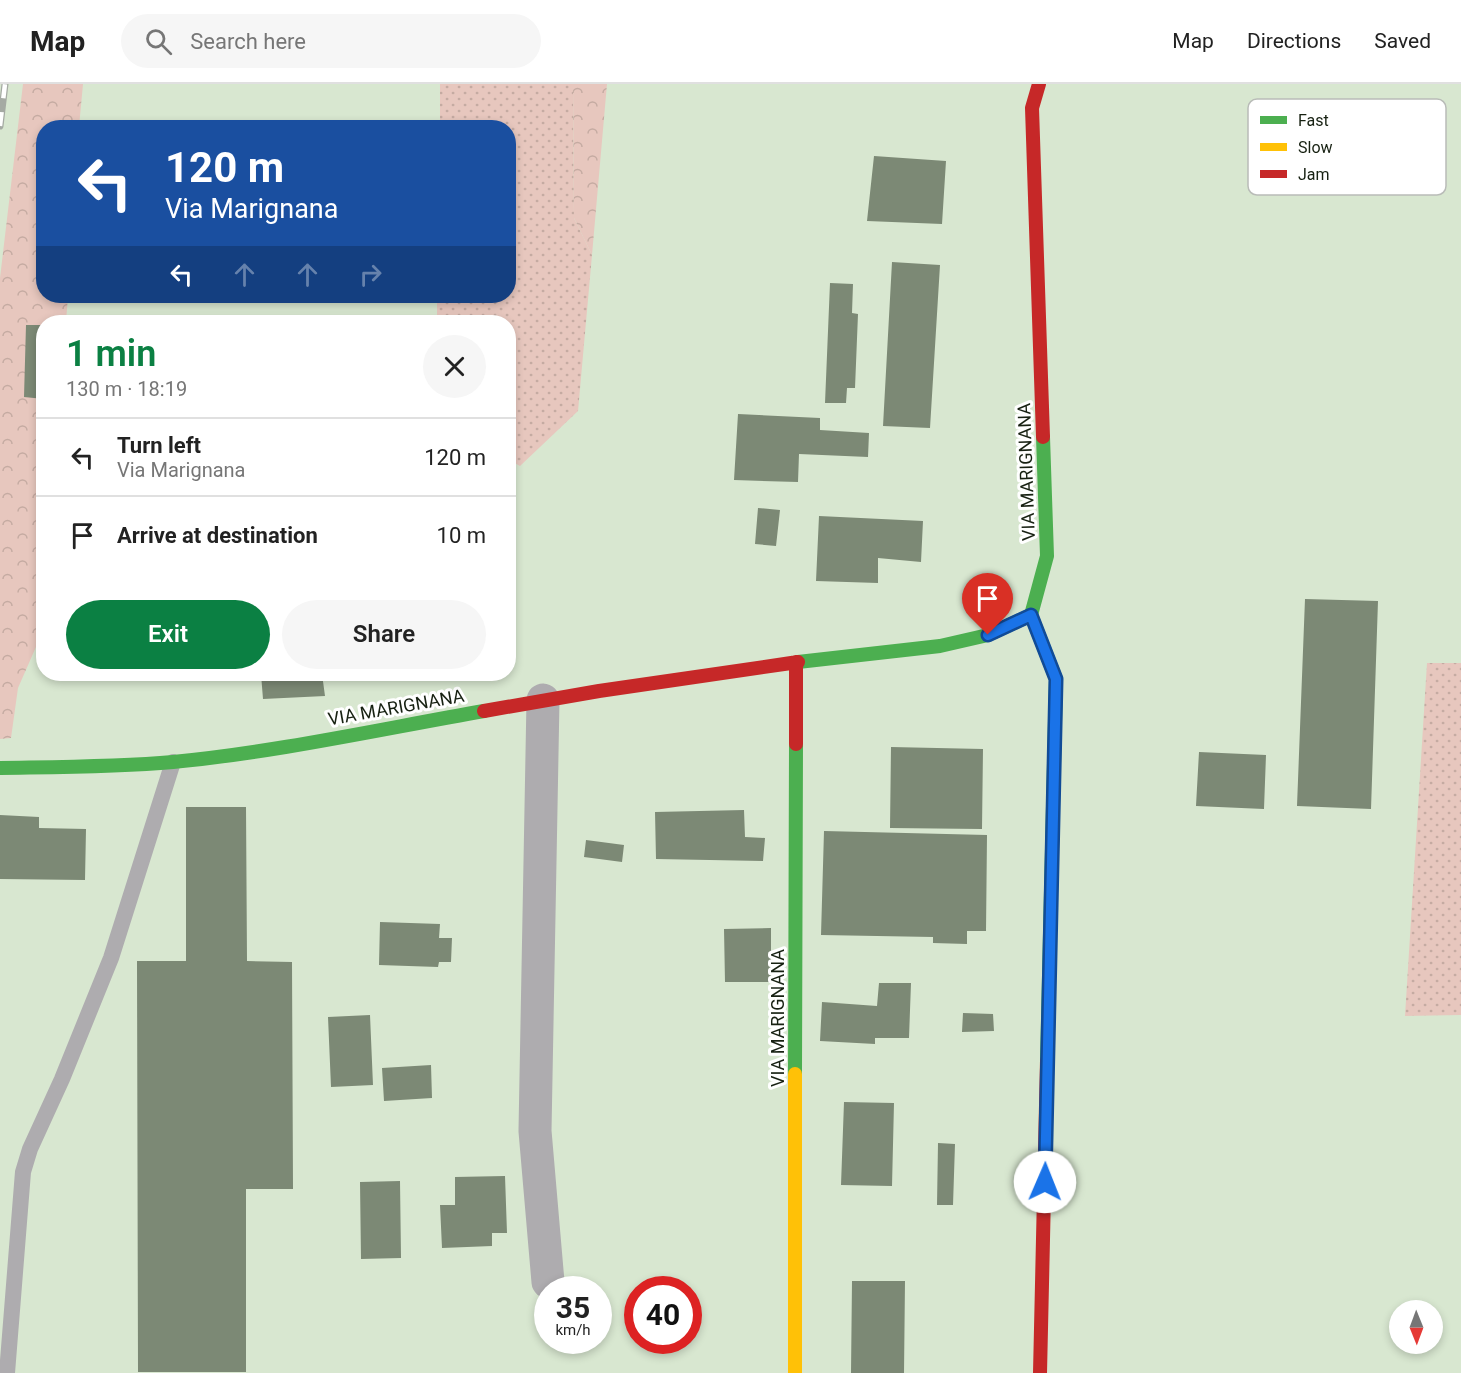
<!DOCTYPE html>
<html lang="en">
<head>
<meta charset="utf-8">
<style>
  body { margin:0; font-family:Roboto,sans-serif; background:#f6f6f6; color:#222; height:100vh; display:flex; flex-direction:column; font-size:22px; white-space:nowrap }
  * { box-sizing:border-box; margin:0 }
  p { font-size:20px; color:#767676 }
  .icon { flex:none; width:33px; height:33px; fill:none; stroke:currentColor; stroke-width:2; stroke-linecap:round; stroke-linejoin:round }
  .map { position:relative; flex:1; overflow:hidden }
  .drawer { position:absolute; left:36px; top:231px; width:480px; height:366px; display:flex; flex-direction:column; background:#fff; border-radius:24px; box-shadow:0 3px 9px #0003 }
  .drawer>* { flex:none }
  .banner { position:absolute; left:36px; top:36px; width:480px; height:183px; border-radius:24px; box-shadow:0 3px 9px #0003; background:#1a4fa0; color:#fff; overflow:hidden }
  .needle { width:39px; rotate:179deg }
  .fabs { position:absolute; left:1389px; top:1216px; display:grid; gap:12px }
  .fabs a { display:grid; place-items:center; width:54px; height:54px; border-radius:50%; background:#fff; box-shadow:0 3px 9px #0003; font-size:30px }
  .speed { position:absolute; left:534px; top:1192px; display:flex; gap:12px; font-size:30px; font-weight:700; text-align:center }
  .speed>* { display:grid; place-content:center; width:78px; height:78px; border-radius:50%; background:#fff; box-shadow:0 3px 9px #0003; line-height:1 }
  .speed small { font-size:15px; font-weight:400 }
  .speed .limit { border:9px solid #d22; background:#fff; color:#111 }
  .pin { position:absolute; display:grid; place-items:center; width:51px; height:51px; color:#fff; margin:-62px -26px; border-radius:50% 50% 50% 0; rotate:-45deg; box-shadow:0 0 6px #0007 }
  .pin .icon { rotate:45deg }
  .me { position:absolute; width:66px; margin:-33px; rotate:1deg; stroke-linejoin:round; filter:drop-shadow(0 0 4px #0008) }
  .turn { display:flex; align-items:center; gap:21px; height:126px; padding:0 30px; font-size:27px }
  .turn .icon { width:78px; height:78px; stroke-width:2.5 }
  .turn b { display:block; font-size:42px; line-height:51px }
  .lanes { display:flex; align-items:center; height:57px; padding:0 30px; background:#0003; justify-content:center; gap:30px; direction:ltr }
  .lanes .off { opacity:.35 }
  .round { display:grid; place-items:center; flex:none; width:63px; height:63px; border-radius:32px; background:#f6f6f6 }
  .overview { display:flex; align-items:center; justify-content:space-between; height:102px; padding:0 30px }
  h1 { font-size:36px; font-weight:600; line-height:45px; color:#0b8043 }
  .button { display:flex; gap:12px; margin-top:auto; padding:12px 30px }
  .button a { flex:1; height:69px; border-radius:36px; background:#0b8043; color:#fff; font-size:24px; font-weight:600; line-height:69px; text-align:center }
  .button a+a { background:#f6f6f6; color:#222 }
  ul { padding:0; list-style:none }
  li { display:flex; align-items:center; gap:18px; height:78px; padding:0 30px; border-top:2px solid #e0e0e0 }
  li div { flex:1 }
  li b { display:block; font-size:22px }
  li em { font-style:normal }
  header { display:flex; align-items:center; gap:36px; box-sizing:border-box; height:84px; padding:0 30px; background:#fff; border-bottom:2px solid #e0e0e0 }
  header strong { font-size:28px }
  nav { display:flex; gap:33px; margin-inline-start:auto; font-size:21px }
  .search { width:420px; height:54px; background:#f6f6f6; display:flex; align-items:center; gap:15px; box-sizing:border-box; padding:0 21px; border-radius:33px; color:#767676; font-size:22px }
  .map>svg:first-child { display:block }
</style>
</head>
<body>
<header>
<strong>Map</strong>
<div class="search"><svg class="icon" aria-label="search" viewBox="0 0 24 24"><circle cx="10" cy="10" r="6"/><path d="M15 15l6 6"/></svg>Search here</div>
<nav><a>Map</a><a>Directions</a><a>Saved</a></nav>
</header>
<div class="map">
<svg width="1461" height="1289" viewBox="0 0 1461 1289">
  <defs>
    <pattern id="grass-dots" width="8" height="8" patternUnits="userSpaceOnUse" patternTransform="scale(1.5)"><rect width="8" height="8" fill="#e7c7be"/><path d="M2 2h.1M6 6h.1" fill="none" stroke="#c5aba2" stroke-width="1.8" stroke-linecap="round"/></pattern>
    <pattern id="forest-crowns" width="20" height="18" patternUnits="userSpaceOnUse" patternTransform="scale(1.5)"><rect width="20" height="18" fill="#e7c7be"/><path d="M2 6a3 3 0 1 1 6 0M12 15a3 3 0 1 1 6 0" fill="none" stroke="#c5aba2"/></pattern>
  </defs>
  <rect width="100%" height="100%" fill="#d8e7d0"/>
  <path fill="url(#grass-dots)" d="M440,0H573L574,134L592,171L578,327L520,382L509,376L508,238H437V212H508V44L440,43Z
    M1427,579H1461V931L1405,932Z"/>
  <path fill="url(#forest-crowns)" d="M23,0H83L79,43L44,44V212H68L66,238H44L43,547L18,604L11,654L0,655V194Z
    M573,0H607L592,171L574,134Z"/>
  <path fill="#7c8975" d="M874,72L946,77L942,140L867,137Z
    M892,178L940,181L930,344L883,342Z
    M830,199L853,200L852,229L858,230L855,304H847L846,319H825Z
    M26,241H44V315L24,313Z
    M738,330L820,334V346L869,349L868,373L799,370L798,398L734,396Z
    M758,424L780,426L776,462L755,460Z
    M819,432L923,437L921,478L878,474V499L816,497Z
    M1305,515L1378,517L1371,725L1297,722Z
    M261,590H322L325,612L263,615Z
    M891,663L983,665L982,745L890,744Z
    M1199,668L1266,671L1264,725L1196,722Z
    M186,723H246L247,877L292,878L293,1105H246V1288H138L137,877H186Z
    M744,726L745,753L765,754L763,777L656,775L655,728Z
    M0,731L39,733V744L86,745L85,796L0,795Z
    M824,747L987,751L986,847H967V860L933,859V853L821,851Z
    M586,756L624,761L622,778L584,773Z
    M380,838L440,840L439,854H452L451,878H439L438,883L379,881Z
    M771,844V898H725L724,845Z
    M879,899H911L909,954H875V960L820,957L822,918L877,922Z
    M963,929L993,930L994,947L962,948Z
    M370,931L373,1001L331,1003L328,933Z
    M431,981L432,1014L384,1017L382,984Z
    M844,1018L894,1019L892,1102L841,1101Z
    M938,1059L955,1060L953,1121H937Z
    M505,1092L507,1149H492V1162L442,1164L440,1121H455V1093Z
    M400,1097L401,1174L361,1175L360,1098Z
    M852,1197H905L904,1289H851Z"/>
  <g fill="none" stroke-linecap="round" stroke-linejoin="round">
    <path stroke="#aeacaf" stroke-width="16" d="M7,1289L23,1088L30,1065L62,995L111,874L173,678"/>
    <path stroke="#aeacaf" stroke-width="33" d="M543,616L535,1047L548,1198"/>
    <path stroke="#4caf50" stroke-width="14" d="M1031,531L1056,595L1047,977
      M798,578L940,562L988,551L1031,531L1047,472L1043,353
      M0,684C58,683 116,683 173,678C277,668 381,645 484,627
      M795,990L796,660"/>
    <path stroke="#ffc107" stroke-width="14" d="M795,1289V990"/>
    <path stroke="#c62828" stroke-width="14" d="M1039,0L1032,24L1043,353
      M484,627L599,607L798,578
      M796,660V578
      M1040,1289L1047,977"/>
    <g stroke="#a5aaa3" stroke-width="7">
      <path id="rail" d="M0,42L5,0"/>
    </g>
    <use href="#rail" stroke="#fff" stroke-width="4.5" stroke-dasharray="14" stroke-linecap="butt"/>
  </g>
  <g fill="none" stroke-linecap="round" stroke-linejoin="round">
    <g stroke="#114b97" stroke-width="15">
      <path id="route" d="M988,551L1031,531L1056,595L1045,1098"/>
    </g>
    <use href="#route" stroke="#1a73e8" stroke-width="10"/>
  </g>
  <g text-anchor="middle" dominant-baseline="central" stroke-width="6" stroke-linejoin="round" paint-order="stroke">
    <g font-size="18" fill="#172112" stroke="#fff">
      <text transform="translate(1026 388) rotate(-92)">VIA MARIGNANA</text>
      <text transform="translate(396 623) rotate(-10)">VIA MARIGNANA</text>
      <text transform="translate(777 934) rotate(-90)">VIA MARIGNANA</text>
    </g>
  </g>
  <rect x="1248" y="15" width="198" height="96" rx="9" fill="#fff" stroke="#b9bcb8" stroke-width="1.5"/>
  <rect x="1260" y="32" width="27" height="8" fill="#4caf50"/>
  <rect x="1260" y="59" width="27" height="8" fill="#ffc107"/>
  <rect x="1260" y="86" width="27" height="8" fill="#c62828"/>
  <g font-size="16" fill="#172112">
    <text x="1298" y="42">Fast</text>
    <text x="1298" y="69">Slow</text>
    <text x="1298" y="96">Jam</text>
  </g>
</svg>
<div class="fabs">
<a><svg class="needle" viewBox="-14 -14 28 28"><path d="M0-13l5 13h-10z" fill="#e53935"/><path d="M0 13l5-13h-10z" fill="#767676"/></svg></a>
</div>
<div class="speed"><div>35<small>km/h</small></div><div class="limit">40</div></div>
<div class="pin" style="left:988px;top:551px;background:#d93025"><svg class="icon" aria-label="arrive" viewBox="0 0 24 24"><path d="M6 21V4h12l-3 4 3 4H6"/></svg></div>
<svg class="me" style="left:1045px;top:1098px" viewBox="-20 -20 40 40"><circle r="19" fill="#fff"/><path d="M0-13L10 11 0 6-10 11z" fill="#1a73e8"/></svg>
<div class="banner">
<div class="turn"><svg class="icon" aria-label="left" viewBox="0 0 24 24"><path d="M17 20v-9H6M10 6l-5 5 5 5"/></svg><div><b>120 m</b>Via Marignana</div></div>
<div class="lanes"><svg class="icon" aria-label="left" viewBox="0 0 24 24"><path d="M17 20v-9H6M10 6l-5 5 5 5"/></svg><svg class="icon off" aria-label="ahead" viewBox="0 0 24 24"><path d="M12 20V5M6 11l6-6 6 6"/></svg><svg class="icon off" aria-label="ahead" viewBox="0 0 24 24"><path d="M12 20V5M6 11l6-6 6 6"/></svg><svg class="icon off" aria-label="right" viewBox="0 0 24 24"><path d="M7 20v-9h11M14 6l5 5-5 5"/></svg></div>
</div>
<section class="drawer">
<div class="overview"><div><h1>1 min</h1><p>130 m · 18:19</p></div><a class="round"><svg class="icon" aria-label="close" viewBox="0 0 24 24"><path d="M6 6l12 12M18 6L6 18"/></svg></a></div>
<ul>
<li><svg class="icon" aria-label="left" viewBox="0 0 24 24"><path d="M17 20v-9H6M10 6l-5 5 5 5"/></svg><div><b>Turn left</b><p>Via Marignana</p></div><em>120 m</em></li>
<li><svg class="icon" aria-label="arrive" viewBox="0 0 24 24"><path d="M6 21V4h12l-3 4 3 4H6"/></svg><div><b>Arrive at destination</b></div><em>10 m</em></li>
</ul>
<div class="button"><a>Exit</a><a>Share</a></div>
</section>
</div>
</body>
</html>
